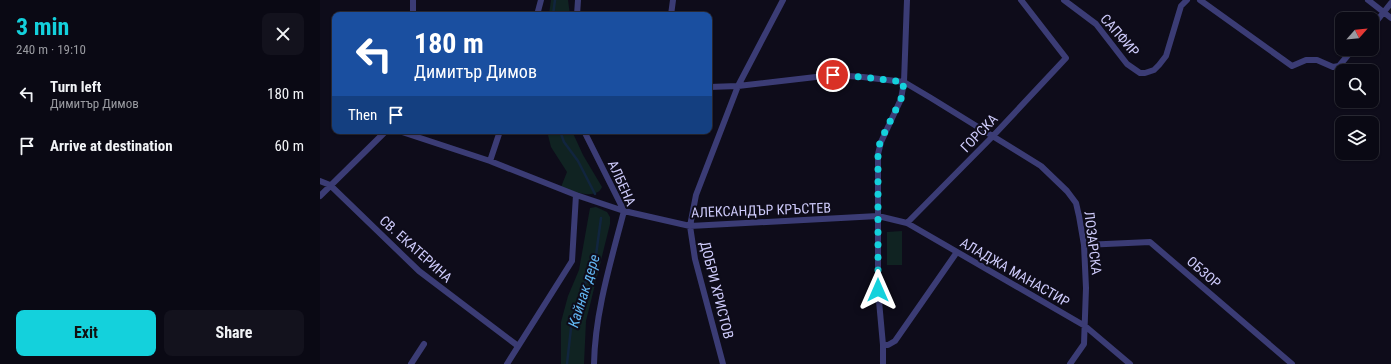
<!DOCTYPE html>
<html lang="en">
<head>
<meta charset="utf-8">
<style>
  body { margin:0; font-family:"Roboto Condensed",sans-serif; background:#13121d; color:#f1f3f6; height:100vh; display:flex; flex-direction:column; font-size:15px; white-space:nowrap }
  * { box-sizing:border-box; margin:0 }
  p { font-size:13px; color:#999aa0 }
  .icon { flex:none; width:22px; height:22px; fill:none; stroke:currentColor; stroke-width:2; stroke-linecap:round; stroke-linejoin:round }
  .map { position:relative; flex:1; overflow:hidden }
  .sheet { display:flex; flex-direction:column; background:#0a0914; width:320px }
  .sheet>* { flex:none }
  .top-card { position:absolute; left:12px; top:12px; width:380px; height:122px; border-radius:8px; box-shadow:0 1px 3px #0004,0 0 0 1px #2a2a34; background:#1a4fa0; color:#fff; overflow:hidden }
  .needle { width:26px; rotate:63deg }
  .fabs { position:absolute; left:1015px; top:12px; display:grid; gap:8px }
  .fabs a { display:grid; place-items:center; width:44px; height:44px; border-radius:8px; background:#0a0914; box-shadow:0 1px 3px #0004,0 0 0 1px #2a2a34; font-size:20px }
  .pin { position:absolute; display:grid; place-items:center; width:34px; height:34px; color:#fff; margin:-17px; border:2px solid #fff; border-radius:50%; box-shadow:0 1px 4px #0007 }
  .me { position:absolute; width:44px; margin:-22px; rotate:0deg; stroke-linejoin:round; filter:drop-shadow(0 0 3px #0008) }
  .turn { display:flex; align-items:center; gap:14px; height:84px; padding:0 16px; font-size:18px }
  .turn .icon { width:52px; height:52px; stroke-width:2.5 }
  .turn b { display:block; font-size:28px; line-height:34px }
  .then { display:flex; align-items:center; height:38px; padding:0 16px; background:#0003; gap:8px; font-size:15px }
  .round { display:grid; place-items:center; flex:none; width:42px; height:42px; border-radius:8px; background:#13121d }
  .overview { display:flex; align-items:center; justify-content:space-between; height:68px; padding:0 16px }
  h1 { font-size:24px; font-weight:700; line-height:30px; color:#14d1dc }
  .primary-button { display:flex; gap:8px; margin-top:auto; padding:8px 16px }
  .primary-button a { flex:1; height:46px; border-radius:8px; background:#14d1dc; color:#111; font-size:16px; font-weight:700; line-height:46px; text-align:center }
  .primary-button a+a { background:#13121d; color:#f1f3f6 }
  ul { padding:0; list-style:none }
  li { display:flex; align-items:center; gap:12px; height:52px; padding:0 16px }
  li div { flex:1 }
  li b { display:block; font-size:15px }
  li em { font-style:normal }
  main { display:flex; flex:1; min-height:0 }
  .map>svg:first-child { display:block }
</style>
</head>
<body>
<main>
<section class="sheet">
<div class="overview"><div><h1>3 min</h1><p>240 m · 19:10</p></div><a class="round"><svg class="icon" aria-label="close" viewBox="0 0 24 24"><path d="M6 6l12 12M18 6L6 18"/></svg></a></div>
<ul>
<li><svg class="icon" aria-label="left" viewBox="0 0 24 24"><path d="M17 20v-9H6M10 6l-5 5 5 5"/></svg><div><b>Turn left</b><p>Димитър Димов</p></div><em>180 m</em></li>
<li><svg class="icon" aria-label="arrive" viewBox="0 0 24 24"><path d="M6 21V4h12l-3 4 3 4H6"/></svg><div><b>Arrive at destination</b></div><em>60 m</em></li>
</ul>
<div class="primary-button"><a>Exit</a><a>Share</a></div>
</section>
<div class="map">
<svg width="1071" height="364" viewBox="0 0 1071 364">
  <rect width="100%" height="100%" fill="#0e0c1a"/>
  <path fill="#102322" d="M231,0H248L250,15H221V13L229,14Z
    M227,131H252L263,155L282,187C276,201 252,191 241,187L247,172L231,147Z
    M276,207L287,212L290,217V224L266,321L264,364H241V322L248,296L259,270L270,208Z
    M582,231V265H567V232Z"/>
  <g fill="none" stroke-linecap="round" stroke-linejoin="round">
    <path stroke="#11253e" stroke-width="2.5" d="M233,15L235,0
      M240,131L244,142L258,161L275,194
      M247,364L251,328L265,284L276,255L281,218"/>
    <path stroke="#3b3c75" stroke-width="6" d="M744,0L776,24L807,64L820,73H825L834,70L839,65L846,56L861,6L867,0
      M880,0L972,66L986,60H997L1013,67L1019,66L1033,49
      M1048,0L1071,18
      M93,15V0
      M217,15L221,0
      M257,15L258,0
      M351,15L353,0
      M1052,27L1071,3
      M389,87L418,86L513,75L543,77L584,82L611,98L721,166L747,191L756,203L759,216L764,245L766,288L764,344L750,364
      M79,131L170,161L256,195L304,211L370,226L558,216L587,223L765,326L810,364
      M264,131L304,211C291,261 275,312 274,364
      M170,161L180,131
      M0,181L10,185L99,271L198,346
      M0,196L66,131
      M587,223L673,136L746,58L701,0
      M764,245L830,242L972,364
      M563,345H568L575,341L637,252
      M91,364L104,344
      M187,364L252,261L256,195
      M403,364L375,259L370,226L376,195L418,86L463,0
      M563,364V345L558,290V154L561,142L581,99L584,82L587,0"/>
  </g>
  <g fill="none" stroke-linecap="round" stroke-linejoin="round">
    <path stroke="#14d1dc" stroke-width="7" stroke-dasharray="0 12.6" d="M513,75L543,77L584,82L581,99L560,142L558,154V290"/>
  </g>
  <g text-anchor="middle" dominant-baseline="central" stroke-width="4" stroke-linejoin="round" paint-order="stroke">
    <g font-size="14" fill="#cdcafa" stroke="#0e0c1a">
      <text transform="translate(800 35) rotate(49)">САПФИР</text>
      <text transform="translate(659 133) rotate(-46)">ГОРСКА</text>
      <text transform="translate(302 183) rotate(66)">АЛБЕНА</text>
      <text transform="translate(441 210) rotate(-2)">АЛЕКСАНДЪР КРЪСТЕВ</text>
      <text transform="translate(773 243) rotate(83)">ЛОЗАРСКА</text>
      <text transform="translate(96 249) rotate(42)">СВ. ЕКАТЕРИНА</text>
      <text transform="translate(695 272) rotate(30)">АЛАДЖА МАНАСТИР</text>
      <text transform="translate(884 272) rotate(41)">ОБЗОР</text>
      <text transform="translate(397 290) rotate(76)">ДОБРИ ХРИСТОВ</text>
    </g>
    <g font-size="15" font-style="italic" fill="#61b5f1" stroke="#0e0c1a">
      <text transform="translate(264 291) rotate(-73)">Кайнак дере</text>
    </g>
  </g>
</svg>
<div class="fabs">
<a><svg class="needle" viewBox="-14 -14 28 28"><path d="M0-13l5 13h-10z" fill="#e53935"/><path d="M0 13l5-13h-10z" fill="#999aa0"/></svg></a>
<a><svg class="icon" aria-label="search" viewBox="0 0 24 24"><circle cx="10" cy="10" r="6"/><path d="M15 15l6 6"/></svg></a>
<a><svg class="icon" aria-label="layers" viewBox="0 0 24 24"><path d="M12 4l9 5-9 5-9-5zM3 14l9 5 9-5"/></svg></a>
</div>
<div class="pin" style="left:513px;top:75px;background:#d93025"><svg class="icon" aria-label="arrive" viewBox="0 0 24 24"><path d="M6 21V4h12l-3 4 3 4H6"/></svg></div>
<svg class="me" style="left:558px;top:290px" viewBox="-20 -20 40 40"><path d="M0-17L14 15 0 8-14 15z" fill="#14d1dc" stroke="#fff" stroke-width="4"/></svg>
<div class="top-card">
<div class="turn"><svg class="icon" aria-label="left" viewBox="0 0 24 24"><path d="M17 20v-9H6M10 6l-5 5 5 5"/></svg><div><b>180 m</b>Димитър Димов</div></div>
<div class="then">Then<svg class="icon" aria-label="arrive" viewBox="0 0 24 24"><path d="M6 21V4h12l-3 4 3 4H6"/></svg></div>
</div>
</div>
</main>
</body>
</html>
